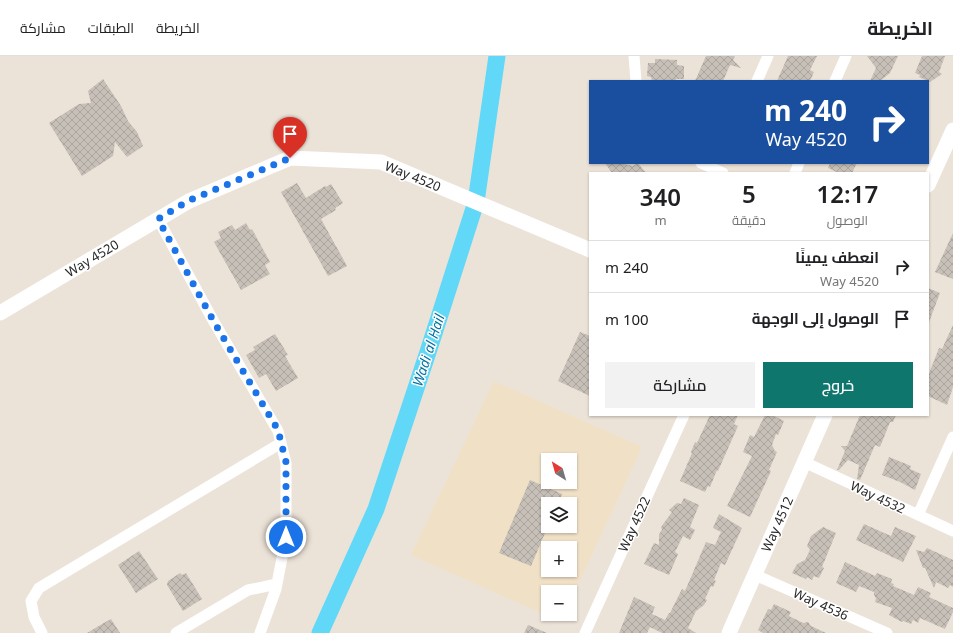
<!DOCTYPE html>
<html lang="ar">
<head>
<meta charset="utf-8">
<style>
  body { margin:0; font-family:"Noto Sans",Cairo,sans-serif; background:#f2f2f2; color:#202124; direction:rtl; height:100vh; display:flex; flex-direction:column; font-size:15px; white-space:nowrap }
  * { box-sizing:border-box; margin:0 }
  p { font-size:13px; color:#757577 }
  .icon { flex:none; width:22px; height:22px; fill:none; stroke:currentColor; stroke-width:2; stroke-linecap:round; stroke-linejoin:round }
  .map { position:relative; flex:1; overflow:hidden; direction:ltr }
  .side { position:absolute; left:589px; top:116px; width:340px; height:244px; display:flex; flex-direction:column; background:#fff; border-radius:0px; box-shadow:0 1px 3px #0004; direction:rtl }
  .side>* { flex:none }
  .banner { position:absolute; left:589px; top:24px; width:340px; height:84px; border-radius:0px; box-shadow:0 1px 3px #0004; direction:rtl; background:#1a4fa0; color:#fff; overflow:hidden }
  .needle { width:26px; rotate:323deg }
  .buttons { position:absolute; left:541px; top:397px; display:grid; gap:8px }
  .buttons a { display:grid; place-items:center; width:36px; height:36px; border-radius:0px; background:#fff; box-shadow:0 1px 3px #0004; font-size:20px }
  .pin { position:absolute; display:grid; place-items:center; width:34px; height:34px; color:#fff; margin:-41px -17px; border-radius:50% 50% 50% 0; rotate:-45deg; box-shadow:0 0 4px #0007 }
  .pin .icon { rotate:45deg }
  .me { position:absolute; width:44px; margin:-22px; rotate:0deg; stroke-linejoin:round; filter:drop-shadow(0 0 3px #0008) }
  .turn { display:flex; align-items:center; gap:14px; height:84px; padding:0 16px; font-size:18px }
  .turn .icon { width:52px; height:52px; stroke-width:2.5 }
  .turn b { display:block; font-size:28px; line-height:34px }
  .eta { display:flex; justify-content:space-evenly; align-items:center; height:68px; text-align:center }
  .eta b { font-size:24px; font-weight:600; line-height:28px }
  .button { display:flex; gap:8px; margin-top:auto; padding:8px 16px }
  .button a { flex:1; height:46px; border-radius:0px; background:#0f766e; color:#fff; font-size:16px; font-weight:600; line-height:46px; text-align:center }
  .button a+a { background:#f2f2f2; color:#202124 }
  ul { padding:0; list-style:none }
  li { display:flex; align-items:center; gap:12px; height:52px; padding:0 16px; border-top:1px solid #e0e0e0 }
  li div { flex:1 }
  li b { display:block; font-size:15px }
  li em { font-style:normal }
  header { display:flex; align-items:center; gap:24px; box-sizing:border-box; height:56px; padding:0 20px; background:#fff; border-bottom:1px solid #e0e0e0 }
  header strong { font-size:19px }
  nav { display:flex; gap:22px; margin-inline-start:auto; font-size:14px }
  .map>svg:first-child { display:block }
</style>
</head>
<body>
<header>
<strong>الخريطة</strong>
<nav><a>الخريطة</a><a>الطبقات</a><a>مشاركة</a></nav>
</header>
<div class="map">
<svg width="953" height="577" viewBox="0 0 953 577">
  <defs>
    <pattern id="building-cross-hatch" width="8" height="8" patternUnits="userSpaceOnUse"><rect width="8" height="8" fill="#c7c0b8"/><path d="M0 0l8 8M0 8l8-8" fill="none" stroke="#aba59e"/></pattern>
  </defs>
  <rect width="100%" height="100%" fill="#ece3d8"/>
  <path fill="#f0e0c6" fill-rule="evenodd" d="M494,325L642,391L570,546V536H548V558H565L561,566L411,499ZM548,404H570V426H548ZM548,448H570V470H548ZM548,492H570V514H548Z"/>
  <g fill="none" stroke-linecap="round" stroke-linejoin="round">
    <path stroke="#62d8f8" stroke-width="17" d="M320,577L376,453L428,296L476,146L497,0"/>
  </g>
  <path fill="url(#building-cross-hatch)" d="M706,0H735L733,4L741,12L730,9L723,25H695Z
    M788,0H817L810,14L814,16L810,25H777Z
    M867,0H898L890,17L880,25H870L876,12Z
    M922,0H945L939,16L942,18L930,26L919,21L920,19L915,17Z
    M655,3L677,4V9L684,10V23H676V25H652L651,21L647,20L648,7H655Z
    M103,23L121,50L128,65L137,76L143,90L127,101L115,86L113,100L82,120L49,67L79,48L91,47L88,35Z
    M605,107H619L633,110L638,107L646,117H612Z
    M830,107H857L852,117H839L828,112Z
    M297,127L306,142L325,130L326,131L331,128L343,147L335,152L336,154L321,163L347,210L328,220L281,136Z
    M246,167L250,174L252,173L270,206L265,209L270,218L241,234L214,186L221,182L218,176L232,169L235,174Z
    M953,177V223L935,216Z
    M928,232L940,237L929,266L928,265Z
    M953,269V331L947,349L928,340V320L939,292L942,293Z
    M580,276L590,280V340L558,325Z
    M275,278L288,299L285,300L298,322L276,335L266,318L259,322L246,299L255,294L253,291Z
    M710,359H738L734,368L738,370L718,415L717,414L710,431L708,430L705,436L680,425L692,397L691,396L695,386L697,387Z
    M765,359H772L784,365L778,379L776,378L772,389L775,395L777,396L769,414L771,415L750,461L727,450L752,400L743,396L750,379L754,381Z
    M860,359H896L893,366H890L880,391L875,389L860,424L857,423L859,409L848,404L839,414H837L845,395L841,390H847Z
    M889,401L911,410L910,413L921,418L915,434L900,426L882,419Z
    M530,424L562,438L558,448H548V470L531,510L499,497Z
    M684,442L699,449L690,471L695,474L690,484L683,480L675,496L678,498L669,519L644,508L654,487L659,489V478L662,474L661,471L672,456L669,454L677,447L681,448Z
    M719,458L742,472L725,509L721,507L714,524L716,525L713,531L711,530L705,543L707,544L704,549L696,555L688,572L696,577H662L650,571L647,577H619L634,541L655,551L652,558L665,564L669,557H670L682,533L685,535L706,486L715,489L721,476L713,472Z
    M864,468L891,480L895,471L916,480L903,506L856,484Z
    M823,471L836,477L822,511L824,512L819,522L814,520L812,524L807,521L806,523L792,517L797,508L805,504L810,494L807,490L811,480Z
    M927,492L953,504V531L950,529L948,532L936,526L934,532L925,512H923L916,494L924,496Z
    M139,495L158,523L136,537L118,509Z
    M845,506L875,520L877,517L892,523L891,527L894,528L893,530L914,539L918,531L931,537L929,541L953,552V556L945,573L920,562L918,567L913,564L911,568L903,565L902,566L889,559L892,552L875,546L876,542L874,539V536L859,530L856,536L836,527Z
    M180,517L182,519L186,517L202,543L183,555L167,529L168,525Z
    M774,548L791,556L789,560L803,567L808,566L811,570L826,577H763L758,574L768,553L771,554Z
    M111,563L120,577H87L102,568Z
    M528,569L547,577H524Z"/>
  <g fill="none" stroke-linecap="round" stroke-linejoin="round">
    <path stroke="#fff" stroke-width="11" d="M634,0L636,25
      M757,25L768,0
      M835,25L846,0
      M701,107L723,117
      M795,117L799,107
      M158,163L214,266L278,375L286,407V481L276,533L260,577
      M804,406L953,475
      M918,459L953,381
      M755,519L887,577
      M42,577L34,561L31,545L39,532L281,387
      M176,577L248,534L277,528
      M585,577L684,359"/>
    <path stroke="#fff" stroke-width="15" d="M928,129L953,74
      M0,257L189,145L290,102L381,106L590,194
      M729,577L825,359"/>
  </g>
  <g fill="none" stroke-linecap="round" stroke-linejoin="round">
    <path stroke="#1a73e8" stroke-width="7" stroke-dasharray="0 12.6" d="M286,481V406L278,374L214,266L158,163L188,145L290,102"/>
  </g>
  <g text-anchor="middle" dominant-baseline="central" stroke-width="3" stroke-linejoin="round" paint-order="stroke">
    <g font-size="13" fill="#282828" stroke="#fff">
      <text transform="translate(413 120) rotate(22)">Way 4520</text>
      <text transform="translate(92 202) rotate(-31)">Way 4520</text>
      <text transform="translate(878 441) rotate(25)">Way 4532</text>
      <text transform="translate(634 468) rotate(-66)">Way 4522</text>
      <text transform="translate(777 468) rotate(-66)">Way 4512</text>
      <text transform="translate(821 548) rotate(24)">Way 4536</text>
    </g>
    <g font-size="14" font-style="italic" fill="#0373a2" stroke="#fff">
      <text transform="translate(428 294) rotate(-72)">Wadi al Hail</text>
    </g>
  </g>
</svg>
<div class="buttons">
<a><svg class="needle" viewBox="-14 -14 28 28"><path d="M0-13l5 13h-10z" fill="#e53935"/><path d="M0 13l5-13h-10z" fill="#757577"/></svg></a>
<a><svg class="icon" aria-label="layers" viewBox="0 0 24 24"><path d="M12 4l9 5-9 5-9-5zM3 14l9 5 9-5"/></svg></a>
<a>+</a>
<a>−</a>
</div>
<div class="pin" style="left:290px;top:102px;background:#d93025"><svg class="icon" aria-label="arrive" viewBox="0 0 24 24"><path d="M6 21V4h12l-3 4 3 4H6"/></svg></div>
<svg class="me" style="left:286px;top:481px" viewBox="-20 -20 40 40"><circle r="17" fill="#1a73e8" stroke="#fff" stroke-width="3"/><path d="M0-11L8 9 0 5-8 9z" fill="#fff"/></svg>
<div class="banner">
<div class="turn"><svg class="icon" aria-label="right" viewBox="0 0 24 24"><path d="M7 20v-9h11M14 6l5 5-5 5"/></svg><div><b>240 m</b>Way 4520</div></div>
</div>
<section class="side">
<div class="eta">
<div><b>12:17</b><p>الوصول</p></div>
<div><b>5</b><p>دقيقة</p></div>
<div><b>340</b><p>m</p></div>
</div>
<ul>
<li><svg class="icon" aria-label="right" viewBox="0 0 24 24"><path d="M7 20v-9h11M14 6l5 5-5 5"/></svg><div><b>انعطف يمينًا</b><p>Way 4520</p></div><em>240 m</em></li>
<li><svg class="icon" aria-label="arrive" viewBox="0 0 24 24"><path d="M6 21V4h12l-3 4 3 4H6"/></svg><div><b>الوصول إلى الوجهة</b></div><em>100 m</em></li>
</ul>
<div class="button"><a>خروج</a><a>مشاركة</a></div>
</section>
</div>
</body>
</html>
